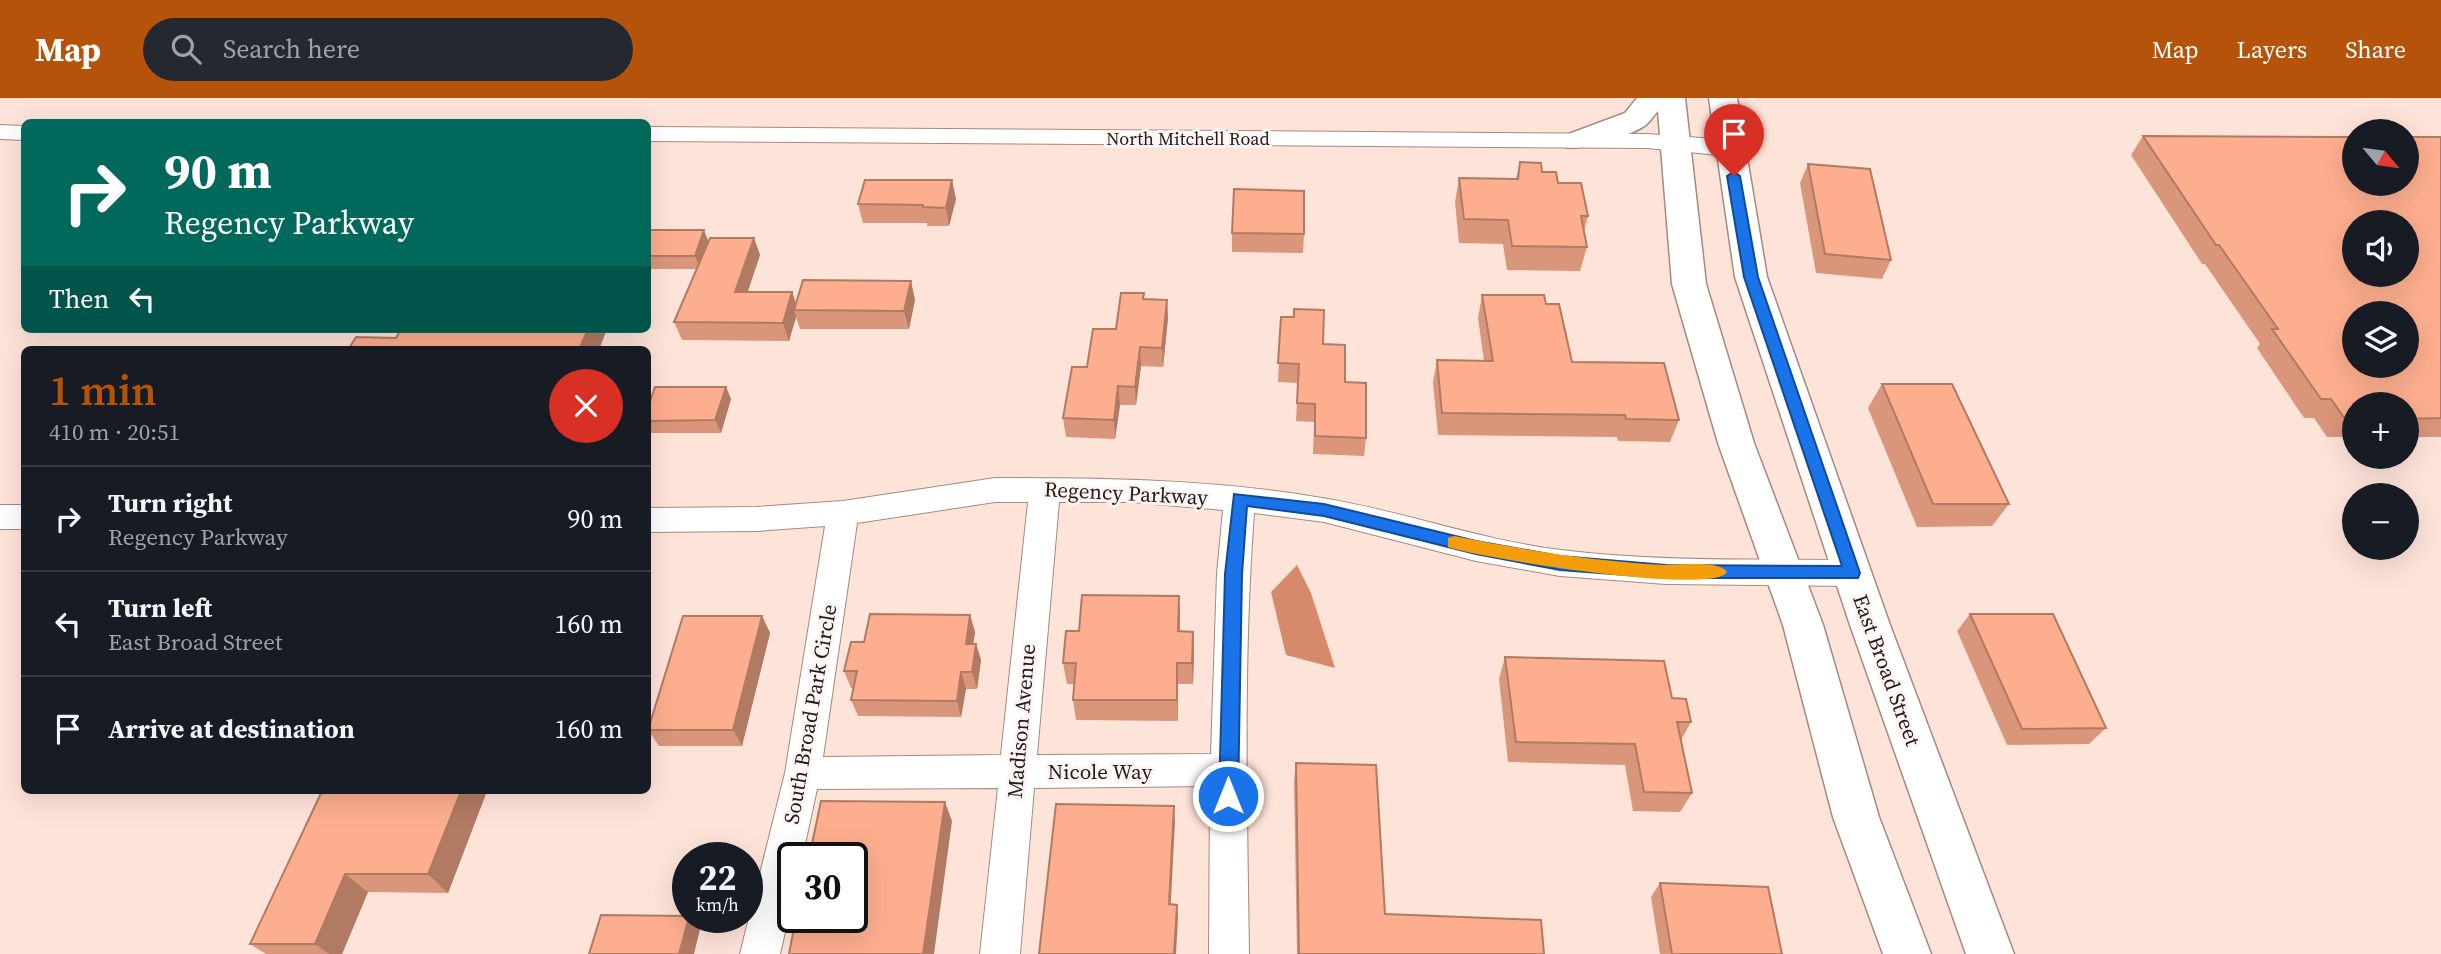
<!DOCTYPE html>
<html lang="en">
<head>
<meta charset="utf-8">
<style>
  body { margin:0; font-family:"Source Serif 4",serif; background:#242831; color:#f1f3f6; height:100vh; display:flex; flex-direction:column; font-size:26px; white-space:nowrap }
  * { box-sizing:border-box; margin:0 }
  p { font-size:23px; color:#9ea1a6 }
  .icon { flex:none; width:38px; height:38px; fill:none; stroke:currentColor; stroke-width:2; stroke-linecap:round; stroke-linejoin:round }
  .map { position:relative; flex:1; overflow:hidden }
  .details { position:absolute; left:21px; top:248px; width:630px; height:448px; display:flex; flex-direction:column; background:#171b24; border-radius:10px; box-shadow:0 7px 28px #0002 }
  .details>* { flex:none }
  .hud { position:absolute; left:21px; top:21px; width:630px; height:214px; border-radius:10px; box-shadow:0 7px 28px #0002; background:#00695c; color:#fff; overflow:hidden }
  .needle { width:46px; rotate:119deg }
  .buttons { position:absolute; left:2342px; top:21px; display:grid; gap:14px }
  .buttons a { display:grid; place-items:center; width:77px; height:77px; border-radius:50%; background:#171b24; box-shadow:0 7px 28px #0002; font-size:35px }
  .speed { position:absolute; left:672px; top:744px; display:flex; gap:14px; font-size:35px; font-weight:700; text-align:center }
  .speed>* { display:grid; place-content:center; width:91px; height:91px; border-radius:50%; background:#171b24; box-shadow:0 7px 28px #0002; line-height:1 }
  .speed small { font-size:18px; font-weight:400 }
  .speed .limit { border:4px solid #111; border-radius:10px; background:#fff; color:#111 }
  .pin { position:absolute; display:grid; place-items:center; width:60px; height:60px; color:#fff; margin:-72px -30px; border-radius:50% 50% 50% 0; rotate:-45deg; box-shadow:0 0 7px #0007 }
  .pin .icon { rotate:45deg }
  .me { position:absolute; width:77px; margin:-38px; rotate:0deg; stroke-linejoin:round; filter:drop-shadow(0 0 5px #0008) }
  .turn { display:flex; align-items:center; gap:24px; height:147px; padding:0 28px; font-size:32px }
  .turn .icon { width:91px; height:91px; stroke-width:2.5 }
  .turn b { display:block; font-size:49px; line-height:60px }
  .then { display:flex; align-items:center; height:66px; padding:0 28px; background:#0003; gap:14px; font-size:26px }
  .round { display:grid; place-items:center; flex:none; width:74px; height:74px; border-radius:37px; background:#242831 }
  .overview { display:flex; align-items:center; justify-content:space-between; height:119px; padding:0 28px }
  h1 { font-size:42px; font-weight:600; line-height:52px; color:#b45309 }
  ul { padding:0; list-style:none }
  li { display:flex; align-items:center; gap:21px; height:105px; padding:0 28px; border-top:2px solid #363941 }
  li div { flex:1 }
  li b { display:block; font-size:26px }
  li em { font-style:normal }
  header { display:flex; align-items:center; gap:42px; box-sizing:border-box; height:98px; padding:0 35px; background:#b45309; color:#fff }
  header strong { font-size:33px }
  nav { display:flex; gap:38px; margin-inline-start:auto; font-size:24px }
  .search { width:490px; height:63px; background:#242831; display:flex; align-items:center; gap:18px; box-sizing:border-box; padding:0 24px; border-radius:38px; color:#9ea1a6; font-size:26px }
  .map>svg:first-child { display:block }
</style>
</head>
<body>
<header>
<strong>Map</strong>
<div class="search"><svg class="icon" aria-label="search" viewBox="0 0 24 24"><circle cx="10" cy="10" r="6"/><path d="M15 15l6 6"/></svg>Search here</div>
<nav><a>Map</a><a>Layers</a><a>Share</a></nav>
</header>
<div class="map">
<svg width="2441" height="856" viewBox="0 0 2441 856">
  <rect width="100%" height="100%" fill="#fee3d9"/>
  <path fill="#d68a6b" d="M1297,467L1311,495L1335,570L1286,557L1271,494Z"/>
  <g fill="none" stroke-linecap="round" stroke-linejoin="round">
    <g stroke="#a7897d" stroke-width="2">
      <path id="minor" d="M0,27L24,28V42L0,41Z
        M648,29L1647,36L1729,42L1738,45L1741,50L1738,55L1729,58L1647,50L648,43Z
        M995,380C1104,380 1214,381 1322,400C1403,413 1479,442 1561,452C1657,464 1755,461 1852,462L1863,466L1868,475L1863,484L1852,488L1666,486L1560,478L1476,463L1324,424L1254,415C1243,562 1247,709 1249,856H1209L1210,688L1034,690L1020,856H980L998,690L817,691L802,760H793V799L780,856H740L785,675L825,428L756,433L648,434V410L756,409L843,403ZM995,404H1028L1001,657L823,659L857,425ZM1059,404H1130L1223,412L1217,476L1211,656L1037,657Z
        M0,407H24V431H0Z"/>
    </g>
    <g stroke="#a7897d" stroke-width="3">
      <path id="major" d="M1637,0H1685L1706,186L1754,345L1823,527L1879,719L1931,856H1883L1833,719L1783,527L1718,345L1672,186L1658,13C1654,17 1651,22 1647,26C1634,37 1582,53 1566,49L1562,43L1566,37L1625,15Z
        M1709,0H1737L1767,179L1890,527L2014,856H1966L1850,527L1735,179Z"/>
    </g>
    <use href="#minor" fill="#fff" fill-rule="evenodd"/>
    <use href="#major" fill="#fff" fill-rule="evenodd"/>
  </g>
  <path fill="#da967a" d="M2143,38L2441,39V339H2406V306H2354V339H2327L2314,320H2304L2257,250L2260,246L2205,166H2202L2131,57Z
    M1520,64L1542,74L1558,85L1588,118L1584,134L1587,149L1580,173L1507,172L1503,146L1459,145L1455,104L1459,80L1516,81Z
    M1808,66L1891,162L1882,181L1816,175L1800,85Z
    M956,101L949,128H927V125H863L858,106Z
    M648,132L709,143L754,140L760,157L747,194H792L796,205L915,202L909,231H800L796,219L789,243L682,242L674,224L697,171H648Z
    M1232,135L1304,136L1303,155L1232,154Z
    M1144,195V201L1167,202L1168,220L1163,269L1141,268L1136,307H1120L1115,341L1066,339L1063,320L1087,269Z
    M1482,197L1546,206L1572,264L1679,322L1670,344L1618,343L1617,339L1438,337L1433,285L1437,262L1484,263L1478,220Z
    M1281,219L1345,284L1366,340L1364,358L1313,356L1314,324L1296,323L1298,285L1278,284Z
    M1882,286L2009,406L1992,428L1917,429L1868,310Z
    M726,289L731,301L721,335H649L648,332V309Z
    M1179,498L1180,533L1193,534L1194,555L1193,586H1178V623L1076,622L1073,602L1074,586H1067L1063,565L1079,533Z
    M1970,516L2106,630L2089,646L2007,647L1957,533Z
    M970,517L975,534L973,546H976L981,562L977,591H966L961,619L858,618L851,602L854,590H851L844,573L864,544Z
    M762,518L770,535L742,648H659L648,632Z
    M1505,559L1691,624L1681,642L1692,695L1680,714L1633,713L1625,667L1508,664L1499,581Z
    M1296,665L1385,816L1544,856H1297L1294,683Z
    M322,693H487L448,795L368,794L342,856H266L250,846Z
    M1660,785L1782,856H1660L1651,799Z"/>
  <path fill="#b17a63" d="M952,82L956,101L949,128L946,110Z
    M704,132L709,145L700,171L695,158Z
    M754,140L760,157L742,211L735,194Z
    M911,183L915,202L909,231L904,213Z
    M792,194L798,212H794L796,219L789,243L783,225Z
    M1167,202L1168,220L1163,269L1162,250Z
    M588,231H607L599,252H579Z
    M1140,249L1141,268L1136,307L1135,289Z
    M1118,288L1120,307L1115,341L1114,322Z
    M726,289L731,301L721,335L715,322Z
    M1179,498L1180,520L1179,555L1178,533Z
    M970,517L975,534L971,562L966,546Z
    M762,518L770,535L742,648L733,632Z
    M1193,534L1194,555L1193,586L1192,565Z
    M976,546L981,562L977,591L972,574Z
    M1177,565L1178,586V623L1177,602Z
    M961,574L966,591L961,619L957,603Z
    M461,693H487L448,795L428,776Z
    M945,704L952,723L934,856H923Z
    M1174,708L1175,723L1170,820L1169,806Z
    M345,776L368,794L342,856H329L315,846Z
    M1177,807L1178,820L1176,856H1174Z
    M689,819H690L700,831L694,856H679Z"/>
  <path fill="#fdae8e" stroke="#b17a63" stroke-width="2" fill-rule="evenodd" d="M2143,38L2354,39V86H2406V39H2441V320L2406,321V306H2354V321H2345L2331,301H2321L2272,231H2278L2219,147H2216ZM2354,124H2406V177H2354ZM2354,215H2406V268H2354Z
    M1520,64L1541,65L1542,74H1556L1558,85H1581L1588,118H1581L1587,149L1512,148L1508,122L1464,121L1459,80L1518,81Z
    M1808,66L1870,71L1891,162L1825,156Z
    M865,82H952L946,110L923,109V107L858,106Z
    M1234,91L1304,93V136L1232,135Z
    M648,132H704L695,158H648Z
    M710,140H754L735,194H792L783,225L674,224Z
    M803,182L911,183L904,213L794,212Z
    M1121,195H1144L1143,201L1167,202L1162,250L1140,249L1135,289L1118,288L1114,322L1063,320L1072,269H1087L1093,231H1116Z
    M1482,197H1544L1546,206H1559L1572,264L1664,265L1679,322L1626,321L1625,317L1442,315L1437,262L1493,263Z
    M1294,211L1324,212L1323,246L1345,247V284L1366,285V340L1315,338V306L1297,305L1299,266L1278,265L1281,219H1294Z
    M401,231H588L579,252H348L356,239L396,240Z
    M1882,286H1952L2009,406H1933Z
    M655,289H726L715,322L648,323V309Z
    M1082,497L1179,498L1178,533L1193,534L1192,565H1177V602H1073L1076,565H1063L1066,533H1079Z
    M870,516L970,517L966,546H976L972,574H961L957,603L851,602L857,573H844L851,544H864Z
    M1970,516H2053L2106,630L2022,631Z
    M683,518H762L733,632H648Z
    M1505,559L1664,563L1672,600L1686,601L1691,624H1677L1692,695L1644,694L1635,646L1516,644Z
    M1296,665L1376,667L1385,816L1541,822L1544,856H1299Z
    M322,693H461L428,776H345L315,846H250Z
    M821,703L945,704L923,856H789L796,819H852V760H809Z
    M1056,706L1174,708L1169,806L1177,807L1174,856H1039Z
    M1660,785L1768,789L1782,856H1672Z
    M601,817L688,818L689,819L679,856H589Z"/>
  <path fill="#1a73e8" stroke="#114b97" stroke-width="2" d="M1734,74L1740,78L1758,179L1860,475L1858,480H1666L1560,472L1476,456L1324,418L1247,408L1242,476L1238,698L1235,704L1228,706L1222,704L1219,698L1225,476L1234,396L1324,406L1476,443L1560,458L1666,467L1842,468L1744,179L1727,78Z"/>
  <path fill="#f59e0b" d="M1454,438C1524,452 1593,463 1664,467C1678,467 1720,462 1727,474C1714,498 1481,460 1448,449V440Z"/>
  <g text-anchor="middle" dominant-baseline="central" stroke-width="6" stroke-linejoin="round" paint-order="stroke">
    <g font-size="18" fill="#251a15" stroke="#fcf5f3">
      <text x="1188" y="40">North Mitchell Road</text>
    </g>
    <g font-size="21" fill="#251a15" stroke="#fcf5f3">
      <text transform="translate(1126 395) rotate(3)">Regency Parkway</text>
      <text transform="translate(1887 572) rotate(70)">East Broad Street</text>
      <text transform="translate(810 616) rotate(-80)">South Broad Park Circle</text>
      <text transform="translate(1021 623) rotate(-85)">Madison Avenue</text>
      <text x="1100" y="673">Nicole Way</text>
    </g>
  </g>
</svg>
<div class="buttons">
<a><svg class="needle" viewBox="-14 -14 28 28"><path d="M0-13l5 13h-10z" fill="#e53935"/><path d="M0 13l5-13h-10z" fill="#9ea1a6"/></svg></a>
<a><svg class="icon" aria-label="sound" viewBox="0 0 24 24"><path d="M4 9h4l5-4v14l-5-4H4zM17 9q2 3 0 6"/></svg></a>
<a><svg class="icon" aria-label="layers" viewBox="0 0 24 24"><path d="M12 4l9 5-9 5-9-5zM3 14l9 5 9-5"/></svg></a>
<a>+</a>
<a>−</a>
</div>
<div class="speed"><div>22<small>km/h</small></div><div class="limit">30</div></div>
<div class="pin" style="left:1734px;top:78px;background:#d93025"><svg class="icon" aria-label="arrive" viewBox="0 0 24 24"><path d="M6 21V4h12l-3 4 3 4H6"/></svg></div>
<svg class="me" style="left:1228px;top:698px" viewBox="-20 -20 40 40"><circle r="17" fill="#1a73e8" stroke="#fff" stroke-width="3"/><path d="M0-11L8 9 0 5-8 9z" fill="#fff"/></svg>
<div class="hud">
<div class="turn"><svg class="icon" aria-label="right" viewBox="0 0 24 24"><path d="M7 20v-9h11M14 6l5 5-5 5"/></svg><div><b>90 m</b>Regency Parkway</div></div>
<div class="then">Then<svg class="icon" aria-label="left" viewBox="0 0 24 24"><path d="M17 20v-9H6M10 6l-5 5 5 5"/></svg></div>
</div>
<section class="details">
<div class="overview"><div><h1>1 min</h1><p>410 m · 20:51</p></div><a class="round" style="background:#d93025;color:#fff"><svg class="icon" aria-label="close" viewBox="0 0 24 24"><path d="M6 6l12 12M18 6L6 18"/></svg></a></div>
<ul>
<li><svg class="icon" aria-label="right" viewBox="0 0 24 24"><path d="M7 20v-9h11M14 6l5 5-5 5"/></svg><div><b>Turn right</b><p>Regency Parkway</p></div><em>90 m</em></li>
<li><svg class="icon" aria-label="left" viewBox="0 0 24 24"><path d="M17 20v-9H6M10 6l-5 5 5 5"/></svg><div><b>Turn left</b><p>East Broad Street</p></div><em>160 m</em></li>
<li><svg class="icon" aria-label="arrive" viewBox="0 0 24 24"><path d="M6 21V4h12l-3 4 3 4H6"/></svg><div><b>Arrive at destination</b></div><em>160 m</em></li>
</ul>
</section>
</div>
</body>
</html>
